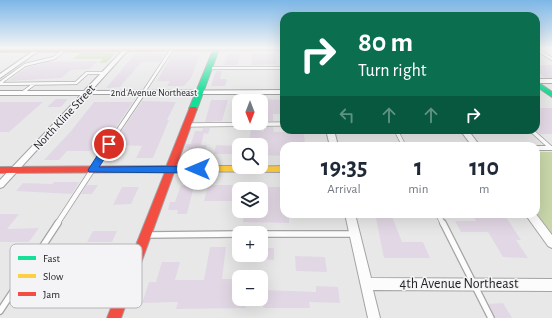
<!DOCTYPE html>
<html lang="en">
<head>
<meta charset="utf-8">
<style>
  body { margin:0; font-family:"Alegreya Sans",sans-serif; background:#f2f2f3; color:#1f2937; height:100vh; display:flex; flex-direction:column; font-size:15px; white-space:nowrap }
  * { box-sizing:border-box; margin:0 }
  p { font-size:13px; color:#747a83 }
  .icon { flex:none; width:22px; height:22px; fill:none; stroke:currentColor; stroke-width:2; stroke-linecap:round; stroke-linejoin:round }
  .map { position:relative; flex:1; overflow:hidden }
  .panel { position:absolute; left:280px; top:142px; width:260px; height:76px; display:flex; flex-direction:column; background:#fff; border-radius:12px; box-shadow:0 4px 16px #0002 }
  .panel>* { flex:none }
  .hud { position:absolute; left:280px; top:12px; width:260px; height:122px; border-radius:12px; box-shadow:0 4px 16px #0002; background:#0b6e4f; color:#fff; overflow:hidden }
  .needle { width:26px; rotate:180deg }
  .controls { position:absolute; left:232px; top:94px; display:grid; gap:8px }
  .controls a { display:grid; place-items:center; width:36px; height:36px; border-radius:8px; background:#fff; box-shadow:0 4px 16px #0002; font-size:20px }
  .pin { position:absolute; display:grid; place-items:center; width:34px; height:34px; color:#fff; margin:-17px; border:2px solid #fff; border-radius:50%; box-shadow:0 1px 4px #0007 }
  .me { position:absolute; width:44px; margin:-22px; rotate:270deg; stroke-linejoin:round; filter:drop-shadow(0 0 3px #0008) }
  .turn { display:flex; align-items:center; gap:14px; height:84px; padding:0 12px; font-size:18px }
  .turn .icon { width:52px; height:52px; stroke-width:2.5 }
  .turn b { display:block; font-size:28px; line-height:34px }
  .lanes { display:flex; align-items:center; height:38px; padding:0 12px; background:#0003; justify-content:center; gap:20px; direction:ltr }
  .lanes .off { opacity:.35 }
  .eta { display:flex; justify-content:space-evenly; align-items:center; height:68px; text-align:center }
  .eta b { font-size:24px; font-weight:600; line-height:28px }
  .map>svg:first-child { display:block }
</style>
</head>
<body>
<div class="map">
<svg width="552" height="318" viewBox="0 0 552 318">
  <rect width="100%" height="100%" fill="#e8e8e9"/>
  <path fill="#c8d6a9" d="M80,53H116L106,63H99L103,59H73Z
    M536,152H552V233L536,213Z"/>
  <path fill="#e2d8e5" d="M136,53L165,54L160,62H141L120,87L106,88Z
    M172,54L200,55L191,78L184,86H167L170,81H157Z
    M228,54H240L237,65H224Z
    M252,54H275L276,64L251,65Z
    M98,61L90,69L71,70L61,78L8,81L26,68L48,62Z
    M536,65H552V78H546L536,70Z
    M216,71H222L220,79H227L225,86H211Z
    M56,99H68L61,107H47Z
    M262,99L284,100V114H273V121H264Z
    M211,100H228L222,121L205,122Z
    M142,101L176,102L167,120H169L153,158H136L142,146L117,145L123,136H118Z
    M0,102H43L9,132H0Z
    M94,102H133L110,136H101L91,151H67L59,160H44L71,131Z
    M536,108H552V134H540L536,130Z
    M264,127H273L274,132H304L305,146H284V156L261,155V145H248L251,130L264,131Z
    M203,128H210L208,134L204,133L201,145H207L205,152L188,153L189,148H185L186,144H191L195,131H202Z
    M216,145L239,146V154H214Z
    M54,182H79L72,194L16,191L23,183L52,184Z
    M87,185H98L92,194H81Z
    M181,185L194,186L187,214H177L178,210H168L170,202H175Z
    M208,185H239V201H204Z
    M122,187H139L131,204L113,205Z
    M261,187H284V214H289V223L243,222L244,212H261Z
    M0,214H19L7,229L39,228L29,242H0Z
    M375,214H391L402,242H423L430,258H384Z
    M472,214H504L521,240H516L528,258L503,257L488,232H461L455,221H476Z
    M93,231H117L112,242H87Z
    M210,247H226L222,279H239V299H247L246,308L176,309L178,302L142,303L149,282H156L162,262H180L175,280H204Z
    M261,248H274V260L261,259Z
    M295,256L325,257L327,272L296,271Z
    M316,286L338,287L340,303L309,302L310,308H263L264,290L316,292Z
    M503,303L512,318H495L488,304Z"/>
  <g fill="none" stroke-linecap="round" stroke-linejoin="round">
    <g stroke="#a4a4a5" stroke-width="4">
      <path id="lane-far3" d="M536,49L552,59
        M208,68H284
        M0,83L25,65L54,58L64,50
        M0,84L76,83L87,73H105
        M22,93L34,84
        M143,93L172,49"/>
    </g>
    <g stroke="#a4a4a5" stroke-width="5">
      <path id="lane-far2" d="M187,125L284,124
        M396,130L404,146
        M531,130L551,148
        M105,150L144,92"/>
    </g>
    <g stroke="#a4a4a5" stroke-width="6">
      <path id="lane-far1" d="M438,214L443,224
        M57,224L106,149"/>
    </g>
    <g stroke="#a4a4a5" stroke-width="8">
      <path id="lane" d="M443,223L491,318
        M261,234H354
        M147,235L239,234
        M0,311L58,223"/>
    </g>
    <g stroke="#a4a4a5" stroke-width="2">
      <path id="street" d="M125,48L129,49L91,91L284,90V94H88L3,187L0,188V180L81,95H0V91H84Z
        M36,49L40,50L0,78V74Z
        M536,79H552V83H536Z
        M326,130H334L338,146H330Z
        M460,130H468L480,146H472Z
        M534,146H552V150H536V146Z
        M345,214H355L371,278L552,279V291L373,290L380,318H368Z
        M525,214H536L552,235V248L548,246Z"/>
    </g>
    <g stroke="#a4a4a5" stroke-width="2">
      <path id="fast" d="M214,48L219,49L197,109L196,111H190L189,109Z
        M536,81L552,92V97L536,86Z"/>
    </g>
    <g stroke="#a4a4a5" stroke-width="2">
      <path id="slow" d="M163,166H239V167L284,166V172L160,171L158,169L160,167Z"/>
    </g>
    <g stroke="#a4a4a5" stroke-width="2">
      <path id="jam" d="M0,48H283L280,50L0,52Z
        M190,107H196L197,109L121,318H107L165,172L0,173V167L163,166L166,167Z"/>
    </g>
    <use href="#lane-far3" stroke="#fcfcfc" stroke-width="2.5"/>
    <use href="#lane-far2" stroke="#fcfcfc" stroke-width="3.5"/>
    <use href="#lane-far1" stroke="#fcfcfc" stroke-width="4.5"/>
    <use href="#lane" stroke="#fcfcfc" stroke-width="5.5"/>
    <use href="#street" fill="#fcfcfc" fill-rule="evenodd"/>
    <use href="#fast" fill="#16e098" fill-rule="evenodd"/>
    <use href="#slow" fill="#ffcf43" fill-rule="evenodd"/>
    <use href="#jam" fill="#f24e42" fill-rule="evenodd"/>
  </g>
  <linearGradient id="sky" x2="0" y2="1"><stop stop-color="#7cb7e7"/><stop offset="0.52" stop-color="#f5f5f5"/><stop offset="1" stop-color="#f5f5f5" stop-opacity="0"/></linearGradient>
  <rect width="552" height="93" fill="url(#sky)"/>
  <path fill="#1a73e8" stroke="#114b97" d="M106,142H109L114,144L99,167L198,166L203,169L198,173L89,172L88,170Z"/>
  <g text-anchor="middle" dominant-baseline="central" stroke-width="3" stroke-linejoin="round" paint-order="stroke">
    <g font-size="10" fill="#242425" stroke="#f4f4f7">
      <text x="154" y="93">2nd Avenue Northeast</text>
    </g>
    <g font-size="12" fill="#242425" stroke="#f4f4f7">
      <text transform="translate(64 117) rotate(-47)">North Kline Street</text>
    </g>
    <g font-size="14" fill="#242425" stroke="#f4f4f7">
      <text x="459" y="284">4th Avenue Northeast</text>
    </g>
  </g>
  <rect x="10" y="244" width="132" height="64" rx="6" fill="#f4f4f7" stroke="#b6b6b8" stroke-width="1"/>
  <rect x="18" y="256" width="18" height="4" fill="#16e098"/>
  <rect x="18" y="274" width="18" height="4" fill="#ffcf43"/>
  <rect x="18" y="292" width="18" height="4" fill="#f24e42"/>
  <g font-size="11" fill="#242425">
    <text x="43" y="262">Fast</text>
    <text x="43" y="280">Slow</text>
    <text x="43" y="298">Jam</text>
  </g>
</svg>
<div class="controls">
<a><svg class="needle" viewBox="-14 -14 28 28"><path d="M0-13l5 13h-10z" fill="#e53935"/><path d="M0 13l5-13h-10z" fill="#747a83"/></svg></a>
<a><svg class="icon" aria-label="search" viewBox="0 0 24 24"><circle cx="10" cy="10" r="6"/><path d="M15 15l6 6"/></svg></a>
<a><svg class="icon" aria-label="layers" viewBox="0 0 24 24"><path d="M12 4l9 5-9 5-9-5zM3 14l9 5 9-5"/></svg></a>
<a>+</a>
<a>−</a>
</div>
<div class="pin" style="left:109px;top:144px;background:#d93025"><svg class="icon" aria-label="arrive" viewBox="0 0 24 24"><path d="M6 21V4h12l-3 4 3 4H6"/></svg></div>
<svg class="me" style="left:198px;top:169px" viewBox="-20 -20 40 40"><circle r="19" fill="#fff"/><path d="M0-13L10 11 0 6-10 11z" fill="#1a73e8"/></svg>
<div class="hud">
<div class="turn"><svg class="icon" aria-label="right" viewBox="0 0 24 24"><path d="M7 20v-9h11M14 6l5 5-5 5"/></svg><div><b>80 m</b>Turn right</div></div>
<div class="lanes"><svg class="icon off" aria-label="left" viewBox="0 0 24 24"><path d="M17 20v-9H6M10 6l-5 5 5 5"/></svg><svg class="icon off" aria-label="ahead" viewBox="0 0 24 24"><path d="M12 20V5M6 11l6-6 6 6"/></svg><svg class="icon off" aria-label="ahead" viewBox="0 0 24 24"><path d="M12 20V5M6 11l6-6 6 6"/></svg><svg class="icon" aria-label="right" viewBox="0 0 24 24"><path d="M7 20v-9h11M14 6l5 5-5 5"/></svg></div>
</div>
<section class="panel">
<div class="eta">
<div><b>19:35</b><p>Arrival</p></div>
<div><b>1</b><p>min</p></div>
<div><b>110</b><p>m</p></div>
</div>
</section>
</div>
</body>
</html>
